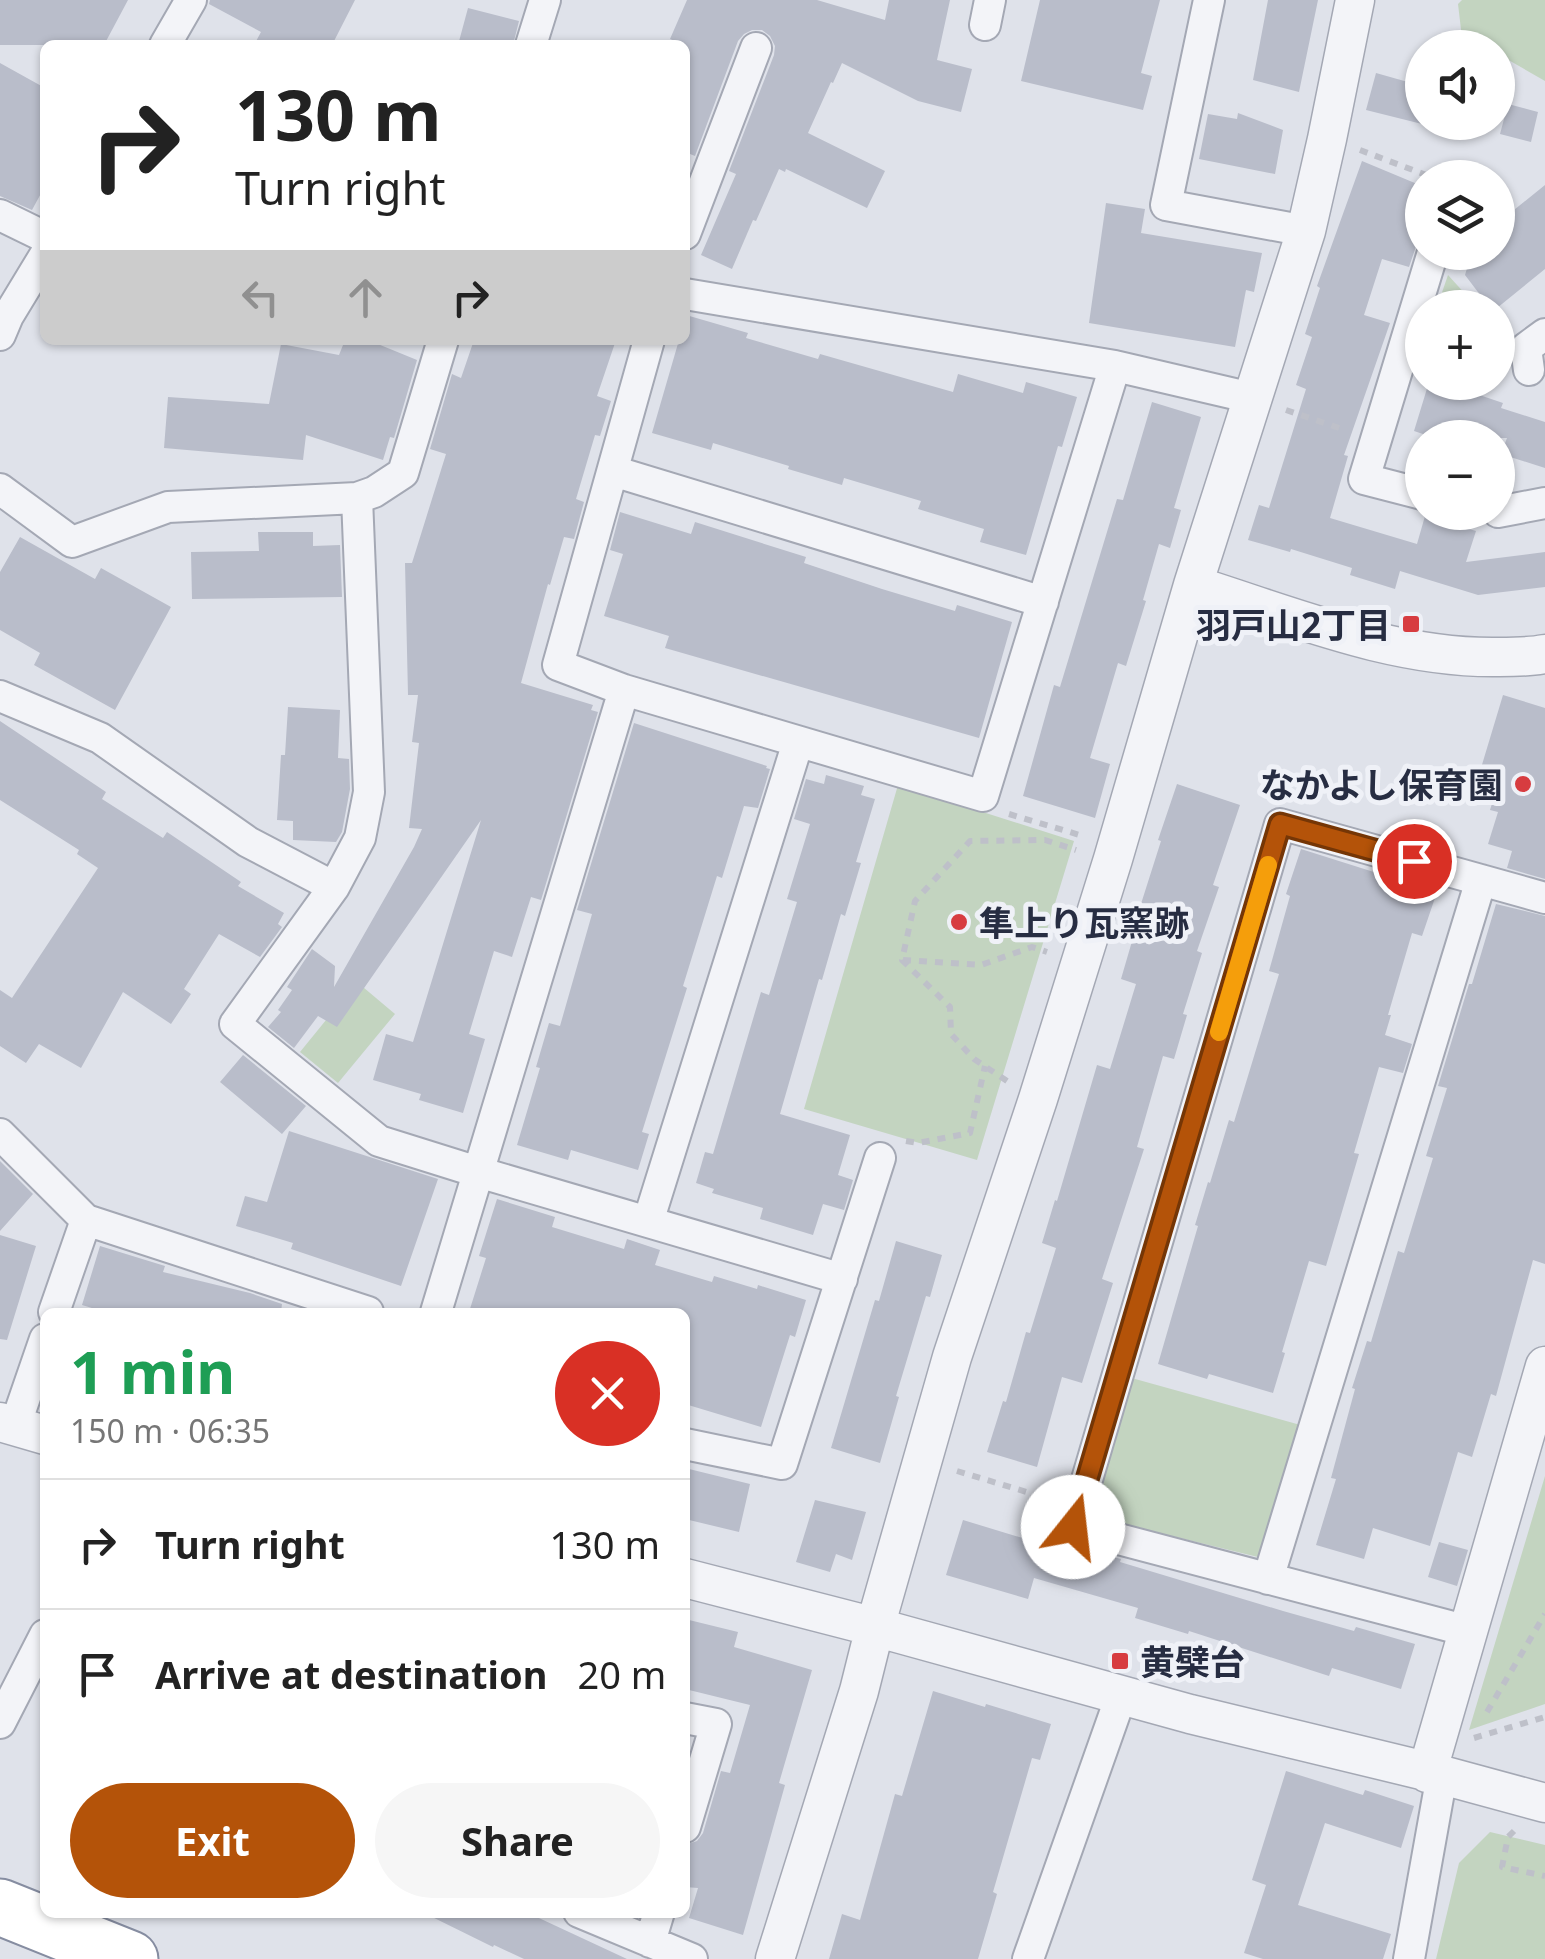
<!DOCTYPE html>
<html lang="en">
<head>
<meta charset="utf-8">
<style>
  body { margin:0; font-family:"Noto Sans","Noto Sans JP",sans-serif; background:#f6f6f6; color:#222; height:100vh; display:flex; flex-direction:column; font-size:38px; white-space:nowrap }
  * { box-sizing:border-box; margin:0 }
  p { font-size:32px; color:#767676 }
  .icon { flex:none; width:55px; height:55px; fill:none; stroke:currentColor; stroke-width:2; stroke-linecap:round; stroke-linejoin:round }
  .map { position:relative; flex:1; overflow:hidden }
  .side { position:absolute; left:40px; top:1308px; width:650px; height:610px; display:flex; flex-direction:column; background:#fff; border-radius:15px; box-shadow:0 2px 8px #0004 }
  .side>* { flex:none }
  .top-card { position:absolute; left:40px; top:40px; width:650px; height:305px; border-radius:15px; box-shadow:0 2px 8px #0004; background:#fff; color:#222; overflow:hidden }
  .tools { position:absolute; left:1405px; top:30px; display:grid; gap:20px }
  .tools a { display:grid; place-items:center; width:110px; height:110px; border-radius:50%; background:#fff; box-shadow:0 2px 8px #0004; font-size:50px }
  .pin { position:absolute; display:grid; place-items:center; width:85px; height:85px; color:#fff; margin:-42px; border:5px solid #fff; border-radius:50%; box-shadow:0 2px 10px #0007 }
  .me { position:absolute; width:110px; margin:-55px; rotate:16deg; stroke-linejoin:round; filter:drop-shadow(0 0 8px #0008) }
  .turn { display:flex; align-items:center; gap:35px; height:210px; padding:0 30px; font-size:45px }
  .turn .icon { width:130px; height:130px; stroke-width:2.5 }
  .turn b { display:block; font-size:70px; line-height:85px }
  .lanes { display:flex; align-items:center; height:95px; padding:0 30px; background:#0003; justify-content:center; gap:50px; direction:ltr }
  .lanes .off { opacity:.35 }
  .round { display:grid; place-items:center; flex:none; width:105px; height:105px; border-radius:52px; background:#f6f6f6 }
  .head { display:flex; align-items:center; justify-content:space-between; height:170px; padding:0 30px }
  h1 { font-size:60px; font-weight:700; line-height:75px; color:#1e9e55 }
  .button { display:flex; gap:20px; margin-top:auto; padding:20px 30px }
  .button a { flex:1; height:115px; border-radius:60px; background:#b45309; color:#fff; font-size:40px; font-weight:700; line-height:115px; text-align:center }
  .button a+a { background:#f6f6f6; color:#222 }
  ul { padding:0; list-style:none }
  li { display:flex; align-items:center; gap:30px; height:130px; padding:0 30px; border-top:2px solid #e0e0e0 }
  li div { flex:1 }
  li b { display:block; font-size:38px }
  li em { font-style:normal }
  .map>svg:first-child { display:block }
</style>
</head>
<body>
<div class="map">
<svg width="1545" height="1959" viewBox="0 0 1545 1959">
  <rect width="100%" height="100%" fill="#dfe2ea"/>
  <path fill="#c3d4c0" d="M1462,0H1545V81L1498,54V48L1484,47L1462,38L1458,4Z
    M1448,275L1477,307H1437Z
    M898,785L1074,841L977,1160L804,1109Z
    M357,982L395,1014L338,1083L300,1052Z
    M1128,1377L1304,1426L1262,1558L1086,1515Z
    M1545,1476V1704L1469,1730Z
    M1490,1832L1545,1845V1959H1436L1459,1863Z"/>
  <path fill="#b9bdca" d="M0,0H128L104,45H0Z
    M210,0H355L332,45H254L261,32L209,4Z
    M687,0H817L885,20L889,0H950L937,60L972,69L961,112L918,101L842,63L833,83L831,82L808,133L885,171L867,208L786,169L785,172L779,169L756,221L753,220L732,269L701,255L736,174L729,171L774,55L775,46L770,36L762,30H752L744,34L738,41L695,156L685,152V45L670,39Z
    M1040,0H1160L1141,73L1152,76L1143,110L1021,81Z
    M1268,0H1318L1299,92L1253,80Z
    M468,8L519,21L513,45H458Z
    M0,63L45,88V186L32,210L0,196Z
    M1376,73L1422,86V124L1366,110Z
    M1508,104L1538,112L1531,142L1500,134Z
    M1238,113L1283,130L1275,174L1199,159L1208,114L1237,119Z
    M1362,161L1422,186V229L1409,267L1382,259L1364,315L1390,323L1344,455L1348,456L1330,518L1417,544L1425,516L1476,531L1466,562L1545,552V587L1478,595L1400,571L1395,589L1350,575L1352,568L1291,549L1290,552L1248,540L1259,505L1269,508L1306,389L1296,385L1312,337L1305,334L1320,288L1317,286Z
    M1545,185V269L1497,308H1490L1465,275L1472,252H1498V223Z
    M1106,203L1145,209L1141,233L1262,253L1254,292L1246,290L1235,347L1089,323Z
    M686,315L748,333L746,338L818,359L820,354L953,392L958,374L1023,393L1026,382L1077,397L1062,447L1058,446L1026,555L980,542L984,529L918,509L921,501L844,478L842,485L788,469L789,466L713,443L711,450L652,433L679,340H685Z
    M345,340H368L417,360L394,438L390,437L383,460L306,435L303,460L164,448L168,397L269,404L281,344L339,355Z
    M474,340H616L597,396L611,401L600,436L595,435L576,499L584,502L574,539L564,537L550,585L548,584L521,683L593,705L591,710L598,712L541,900L531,897L512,957L494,951L469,1034L485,1039L463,1113L419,1100L421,1094L373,1080L386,1034L413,1042L481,820L337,1027L318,1016L294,1048L268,1027L281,1012L278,1010L292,990L287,987L312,949L335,966L334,987L414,847L422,829L409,828L419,743L412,742L418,695H408L405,563H412L446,454L430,449L452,374L461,378Z
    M1429,382H1441L1503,403L1501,408L1545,422V468L1501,454L1507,438H1435L1414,431Z
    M1152,402L1201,417L1174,508L1181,510L1170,548L1159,544L1143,600L1146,601L1126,666L1118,663L1090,758L1110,764L1095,818L1023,796L1054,685L1060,687L1117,499L1123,500Z
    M620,512L691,534L695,522L806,557L804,563L882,589L955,611L957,605L1012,622L979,738L665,648L669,636L604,616L623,554L610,550Z
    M258,532H313V546L340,545L342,597L192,599L191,552L259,551Z
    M20,537L95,579L101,568L171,607L115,710L34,665L40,653L0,630V572Z
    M1503,695L1545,708V879L1507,868L1512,851L1488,844L1498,812L1490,810L1498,784L1478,778Z
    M288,707L340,710L338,758L349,759L350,789L342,832L336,842L293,840V821L277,820L281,755H285Z
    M0,721L106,792L102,799L163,838L167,832L241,882L238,886L284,913L278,924L282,927L260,957L219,934L184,989L191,994L171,1024L123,992L81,1068L39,1044L26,1063L0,1046V990L12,998L98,868L77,854L79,850L0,800Z
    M634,723L767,766L766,768L770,769L758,808L744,806L722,878L717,876L683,986L687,988L642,1132L649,1134L638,1170L571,1150L568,1160L517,1145L540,1068L536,1067L549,1023L560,1026L592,914L577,910Z
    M826,775L864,786L861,795L875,799L856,862L861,863L845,916L841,914L822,980L819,979L780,1114L850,1135L838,1175L853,1180L844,1210L823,1204L813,1235L760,1219L763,1208L712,1193L714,1189L696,1183L705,1152L713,1154L761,992L769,995L797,902L787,899L810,824L794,819L806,779L824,784Z
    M1177,784L1240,805L1213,885L1219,887L1197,951L1202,953L1183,1014L1187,1015L1174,1059L1163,1056L1137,1147L1144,1149L1102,1279L1113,1283L1082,1383L1062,1377L1037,1467L987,1452L1003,1401L1006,1402L1026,1332L1030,1333L1056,1248L1042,1243L1055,1200L1057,1201L1097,1065L1110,1069L1136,984L1121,979L1142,907H1140L1161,841L1158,840Z
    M1301,849L1437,892L1422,936L1412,933L1388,1015H1391L1385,1035L1412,1044L1403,1073L1379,1067L1354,1153L1359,1154L1326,1266L1309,1261L1282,1352L1285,1353L1273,1393L1209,1374L1207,1379L1158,1364L1198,1226L1195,1225L1208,1182L1210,1183L1229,1120L1234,1122L1279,974L1269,971L1290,896L1286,894Z
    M1496,904L1545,916V1264L1533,1260L1496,1396L1491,1394L1472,1457L1458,1452L1430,1546L1373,1528L1364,1559L1316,1545L1336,1479L1331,1478L1355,1389L1352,1388L1367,1341L1371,1342L1398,1251L1404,1253L1433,1158L1426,1156L1447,1088L1438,1086L1469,984H1472Z
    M243,1055L306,1106L282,1134L220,1082Z
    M289,1131L438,1179L401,1286L291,1249L293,1243L236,1226L245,1196L267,1202Z
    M0,1161L33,1194L0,1231Z
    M497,1199L555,1217L552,1227L624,1249L627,1239L660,1250L655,1265L712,1282L714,1276L757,1289L758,1285L806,1300L795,1337L790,1335L761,1427L685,1404V1312H469L486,1258L479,1256Z
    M0,1235L36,1246L7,1340L0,1339Z
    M896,1241L942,1255L930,1297L926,1296L896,1396L899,1397L880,1463L831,1448L875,1300L879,1301Z
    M100,1246L165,1266L163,1272L250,1293L282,1304L281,1312H105L82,1305Z
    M685,1468L750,1484L739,1532L685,1519Z
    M815,1500L866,1512L852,1560L836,1554L830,1572L796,1562Z
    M963,1520L1075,1554L1077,1548L1121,1559L1120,1562L1283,1611L1354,1631L1356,1627L1415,1644L1401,1689L1332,1668L1329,1676L1189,1631L1188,1634L1135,1618L1138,1608L1034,1578L1028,1599L946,1575Z
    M1439,1542L1468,1550L1457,1586L1428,1577Z
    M685,1619L738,1632L734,1647L812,1670L779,1783L785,1785L743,1935L689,1918L698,1888L685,1887V1845L697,1841L703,1833L721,1771L730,1773L750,1705L685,1689Z
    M933,1691L985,1707L986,1704L1051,1724L1040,1760L1032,1758L993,1892L997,1894L978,1959H829L842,1914L860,1920L895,1794L902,1796Z
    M1286,1771L1363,1795L1365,1790L1414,1806L1401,1848L1325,1823L1298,1905L1391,1934L1383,1959H1263L1244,1953L1266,1885L1252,1880Z
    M422,1912H526L627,1959H524L494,1945L493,1947Z"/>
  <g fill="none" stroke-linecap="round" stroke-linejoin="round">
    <g stroke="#a4a8b4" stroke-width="34">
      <path id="minor" d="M1209,0L1166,205L1306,231
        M985,25L990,0
        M165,45L191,0
        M531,45L545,0
        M0,215L45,237
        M685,234L756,48
        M685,294L1115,366L1252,398
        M0,335L8,316L45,255
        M649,340L558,665L624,690L983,796L1115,366
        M1529,370L1526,348L1545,334
        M613,471L1043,602
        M0,489L72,542L168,507L357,498L374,492L403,473L443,340
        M1422,494L1364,479L1433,252
        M357,498L369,792L360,838L334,887L235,1024L379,1141L478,1172L842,1279
        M1498,512L1545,503
        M0,696L100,738L248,842L334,887
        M0,1134L86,1220L368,1312
        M648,1222L798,742
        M54,1312L86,1220
        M436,1312L624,690
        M15,1426L45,1339
        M685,1444L782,1464L880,1158
        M1268,1579L1481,880
        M1468,1631L1073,1527L1280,824L1545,898
        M685,1718L716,1724L685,1827
        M0,1723L45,1635
        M579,1912L692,1959
        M650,1942L659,1912
        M1028,1959L1121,1696
        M1409,1959L1442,1775"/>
    </g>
    <g stroke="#a4a8b4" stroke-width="41">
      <path id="tertiary" d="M1193,585C1292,616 1394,659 1499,657C1515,657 1530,657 1545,654
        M0,1422L45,1435
        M685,1578L875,1627L1190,1714L1442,1775L1545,1803
        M1427,1773L1545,1366
        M775,1959L859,1691L875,1627L952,1357L1038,1099L1113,859L1193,585L1306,231L1327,139L1355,0"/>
    </g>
    <g stroke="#868da1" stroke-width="59">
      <path id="motorway" d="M0,1907L130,1959"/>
    </g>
    <path stroke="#bec0c9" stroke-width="6" stroke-dasharray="8 8" stroke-linecap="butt" d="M1360,150L1434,178
      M1286,410L1345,430
      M1009,814L1083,836
      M903,960L981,965L1032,947L1047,952
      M1007,1081L974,1059L951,1034L950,1007L902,960L915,901L970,841L1045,840L1076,850
      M906,1141L918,1143L970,1133L985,1066
      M957,1471L1050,1499
      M1487,1712L1545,1614
      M1474,1738L1545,1717
      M1514,1831L1508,1837L1502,1867L1545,1876"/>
    <use href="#minor" stroke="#f3f4f8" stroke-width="30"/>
    <use href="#tertiary" stroke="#f3f4f8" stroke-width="38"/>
    <use href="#motorway" stroke="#fff" stroke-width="55"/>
  </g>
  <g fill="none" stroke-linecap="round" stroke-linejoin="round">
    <g stroke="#753606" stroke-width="25">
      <path id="route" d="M1073,1527L1280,824L1414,861"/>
    </g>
    <use href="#route" stroke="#b45309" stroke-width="18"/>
    <path stroke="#f59e0b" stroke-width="18" d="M1219,1032L1268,865"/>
  </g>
  <g fill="#d73c40" stroke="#eff1f7" stroke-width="4">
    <rect x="1401" y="614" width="20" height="20" rx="5"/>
    <circle cx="1523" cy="784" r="10"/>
    <circle cx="959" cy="922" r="10"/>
    <rect x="1110" y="1651" width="20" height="20" rx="5"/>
  </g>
  <g text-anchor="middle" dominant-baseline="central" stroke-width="10" stroke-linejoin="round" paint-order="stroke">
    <g font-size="35" font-weight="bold" fill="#272d42" stroke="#eff1f7" text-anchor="end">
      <text x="1391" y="624">羽戸山2丁目</text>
      <text x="1503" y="784">なかよし保育園</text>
      <text x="979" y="922" text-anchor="start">隼上り瓦窯跡</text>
      <text x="1140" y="1661" text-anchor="start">黄檗台</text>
    </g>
  </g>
</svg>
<div class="tools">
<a><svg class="icon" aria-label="sound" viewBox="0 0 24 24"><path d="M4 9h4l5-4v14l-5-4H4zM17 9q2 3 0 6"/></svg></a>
<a><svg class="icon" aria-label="layers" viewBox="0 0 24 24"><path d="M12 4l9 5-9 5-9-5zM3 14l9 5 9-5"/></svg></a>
<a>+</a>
<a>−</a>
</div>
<div class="pin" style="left:1414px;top:861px;background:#d93025"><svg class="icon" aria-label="arrive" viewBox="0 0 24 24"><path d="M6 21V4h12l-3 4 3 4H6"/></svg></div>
<svg class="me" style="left:1073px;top:1527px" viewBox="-20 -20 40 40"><circle r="19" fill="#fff"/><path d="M0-13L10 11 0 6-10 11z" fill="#b45309"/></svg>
<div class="top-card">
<div class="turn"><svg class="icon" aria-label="right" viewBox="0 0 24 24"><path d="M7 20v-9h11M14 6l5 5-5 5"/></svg><div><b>130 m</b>Turn right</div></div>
<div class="lanes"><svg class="icon off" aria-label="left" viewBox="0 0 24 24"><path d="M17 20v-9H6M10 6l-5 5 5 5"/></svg><svg class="icon off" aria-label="ahead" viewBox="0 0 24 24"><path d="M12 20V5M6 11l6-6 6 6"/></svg><svg class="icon" aria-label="right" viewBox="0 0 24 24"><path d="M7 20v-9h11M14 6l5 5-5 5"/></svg></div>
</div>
<section class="side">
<div class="head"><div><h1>1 min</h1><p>150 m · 06:35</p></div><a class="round" style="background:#d93025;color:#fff"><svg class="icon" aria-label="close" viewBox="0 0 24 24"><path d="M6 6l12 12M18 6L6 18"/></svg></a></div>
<ul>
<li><svg class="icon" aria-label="right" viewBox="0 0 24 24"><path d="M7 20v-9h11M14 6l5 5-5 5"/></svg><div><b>Turn right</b></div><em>130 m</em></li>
<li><svg class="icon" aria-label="arrive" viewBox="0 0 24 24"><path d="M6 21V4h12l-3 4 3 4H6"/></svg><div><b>Arrive at destination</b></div><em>20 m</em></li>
</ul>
<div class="button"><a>Exit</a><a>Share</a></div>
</section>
</div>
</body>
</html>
